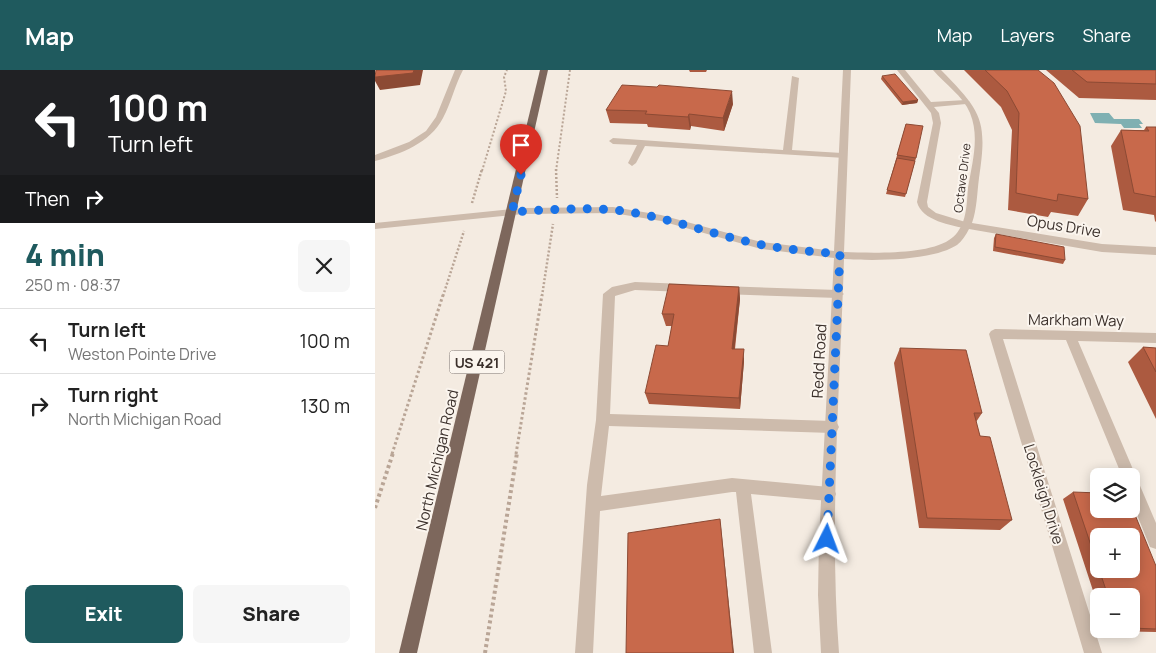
<!DOCTYPE html>
<html lang="en">
<head>
<meta charset="utf-8">
<style>
  body { margin:0; font-family:Manrope,sans-serif; background:#f6f6f6; color:#222; height:100vh; display:flex; flex-direction:column; font-size:19px; white-space:nowrap }
  * { box-sizing:border-box; margin:0 }
  p { font-size:16px; color:#767676 }
  .icon { flex:none; width:28px; height:28px; fill:none; stroke:currentColor; stroke-width:2; stroke-linecap:round; stroke-linejoin:round }
  .map { position:relative; flex:1; overflow:hidden }
  .drawer { display:flex; flex-direction:column; background:#fff; width:375px }
  .drawer>* { flex:none }
  .hud { background:#202124; color:#fff; overflow:hidden }
  .buttons { position:absolute; left:715px; top:398px; display:grid; gap:10px }
  .buttons a { display:grid; place-items:center; width:50px; height:50px; border-radius:8px; background:#fff; box-shadow:0 2px 12px #0003; font-size:25px }
  .pin { position:absolute; display:grid; place-items:center; width:42px; height:42px; color:#fff; margin:-51px -21px; border-radius:50% 50% 50% 0; rotate:-45deg; box-shadow:0 0 5px #0007 }
  .pin .icon { rotate:45deg }
  .me { position:absolute; width:55px; margin:-28px; rotate:3deg; stroke-linejoin:round; filter:drop-shadow(0 0 4px #0008) }
  .turn { display:flex; align-items:center; gap:18px; height:105px; padding:0 25px; font-size:22px }
  .turn .icon { width:65px; height:65px; stroke-width:2.5 }
  .turn b { display:block; font-size:35px; line-height:42px }
  .then { display:flex; align-items:center; height:48px; padding:0 25px; background:#0003; gap:10px; font-size:19px }
  .round { display:grid; place-items:center; flex:none; width:52px; height:52px; border-radius:8px; background:#f6f6f6 }
  .head { display:flex; align-items:center; justify-content:space-between; height:85px; padding:0 25px }
  h1 { font-size:30px; font-weight:800; line-height:38px; color:#1f5a5e }
  .primary-button { display:flex; gap:10px; margin-top:auto; padding:10px 25px }
  .primary-button a { flex:1; height:58px; border-radius:8px; background:#1f5a5e; color:#fff; font-size:20px; font-weight:800; line-height:58px; text-align:center }
  .primary-button a+a { background:#f6f6f6; color:#222 }
  ul { padding:0; list-style:none }
  li { display:flex; align-items:center; gap:15px; height:65px; padding:0 25px; border-top:1px solid #e0e0e0 }
  li div { flex:1 }
  li b { display:block; font-size:19px }
  li em { font-style:normal }
  header { display:flex; align-items:center; gap:30px; box-sizing:border-box; height:70px; padding:0 25px; background:#1f5a5e; color:#fff }
  header strong { font-size:24px }
  nav { display:flex; gap:28px; margin-inline-start:auto; font-size:18px }
  main { display:flex; flex:1; min-height:0 }
  .map>svg:first-child { display:block }
</style>
</head>
<body>
<header>
<strong>Map</strong>
<nav><a>Map</a><a>Layers</a><a>Share</a></nav>
</header>
<main>
<section class="drawer">
<div class="hud">
<div class="turn"><svg class="icon" aria-label="left" viewBox="0 0 24 24"><path d="M17 20v-9H6M10 6l-5 5 5 5"/></svg><div><b>100 m</b>Turn left</div></div>
<div class="then">Then<svg class="icon" aria-label="right" viewBox="0 0 24 24"><path d="M7 20v-9h11M14 6l5 5-5 5"/></svg></div>
</div>
<div class="head"><div><h1>4 min</h1><p>250 m · 08:37</p></div><a class="round"><svg class="icon" aria-label="close" viewBox="0 0 24 24"><path d="M6 6l12 12M18 6L6 18"/></svg></a></div>
<ul>
<li><svg class="icon" aria-label="left" viewBox="0 0 24 24"><path d="M17 20v-9H6M10 6l-5 5 5 5"/></svg><div><b>Turn left</b><p>Weston Pointe Drive</p></div><em>100 m</em></li>
<li><svg class="icon" aria-label="right" viewBox="0 0 24 24"><path d="M7 20v-9h11M14 6l5 5-5 5"/></svg><div><b>Turn right</b><p>North Michigan Road</p></div><em>130 m</em></li>
</ul>
<div class="primary-button"><a>Exit</a><a>Share</a></div>
</section>
<div class="map">
<svg width="781" height="583" viewBox="0 0 781 583">
  <rect width="100%" height="100%" fill="#f4ebe1"/>
  <path fill="#7fb0b2" d="M715,43H734L739,49H764L768,54H764L767,58H749L746,54L720,53Z"/>
  <g fill="none" stroke-linecap="round" stroke-linejoin="round">
    <path stroke="#b9a596" stroke-width="2" stroke-dasharray="2 2" stroke-linecap="butt" d="M107,101L131,21L129,7L132,0
      M181,101L195,0"/>
    <path stroke="#b9a596" stroke-width="2.5" stroke-dasharray="2 2" stroke-linecap="butt" d="M181,99L182,128
      M97,133L107,99
      M68,226L89,161
      M167,226L178,154"/>
    <path stroke="#b9a596" stroke-width="3" stroke-dasharray="2.5 2.5" stroke-linecap="butt" d="M17,384L68,225
      M141,384L167,225"/>
    <path stroke="#b9a596" stroke-width="4" stroke-dasharray="3 3" stroke-linecap="butt" d="M0,438L18,383
      M110,583L142,383"/>
    <path fill="#cdbbac" fill-rule="evenodd" d="M80,0H88C80,15 76,33 68,48C55,73 26,84 0,91V85L34,72L51,61L61,47Z
      M522,0H530L556,32L591,30L595,32L591,34L559,37L564,43L566,53L552,132L553,137L561,143L597,154V158L593,159C576,155 547,151 542,132L558,53L556,43Z
      M417,6L424,8L417,80L467,83L470,84V88L270,76L261,93L257,96L253,93L262,75L238,74L234,71L238,68L408,80Z
      M260,212L310,214L316,218L310,222L260,220L240,226L235,344L457,351L462,353L464,357L462,361L457,363L234,356L226,426L357,408L454,417L459,419L461,424L459,429L454,431L376,424L397,583H379L361,422H357L225,441L218,583H200L212,415L221,350L228,224L237,217Z
      M347,216L463,220L469,224L463,228L347,224L341,220Z"/>
    <path fill="#cdbbac" fill-rule="evenodd" d="M468,0H476L469,182C496,183 552,185 574,170C581,166 585,159 588,152C592,141 592,129 593,118C597,93 605,67 595,43C588,26 570,14 558,0H566C606,41 613,49 604,108C602,123 602,139 597,153L727,174L781,177V185L727,182L594,159C591,165 587,171 582,175C557,191 499,191 469,189C465,319 454,454 464,583H446L443,525L444,469L459,188L386,179L286,151L238,143L148,144L0,159V153L148,138L238,137L286,145L386,172L459,181Z
      M620,259L781,263V273L703,271L781,453V479L775,477L756,430V406H747L691,270L628,269L727,583H709L614,264L616,261Z"/>
    <path fill="#7d675c" fill-rule="evenodd" d="M165,0H173L42,583H24Z"/>
  </g>
  <path fill="#ac5a40" d="M314,0H332L331,2H315Z
    M589,0H663L713,129L703,146L676,142L673,147L633,140L637,60L626,37Z
    M671,0H781V30L704,28Z
    M507,6L543,30L542,33L527,35L506,9Z
    M358,34L349,61L316,56L315,60L273,57L272,54L235,53L231,40Z
    M531,54L541,88L530,127L511,124Z
    M771,57H781V152L780,151L779,145L748,140L736,76L746,60H769Z
    M621,164L690,190L688,194L618,181L619,168Z
    M364,217L365,229L360,279L369,291L365,339L274,334L270,323L293,276L297,256H291L287,244Z
    M768,277L781,278V349L753,292Z
    M525,278L607,343L601,352L605,366L637,450L625,460L544,458L519,293Z
    M698,422L781,496V562L731,561L730,559H756V526H724V539L688,429Z"/>
  <path fill="#8c4a34" d="M39,0H48L45,15L5,20L0,11V7Z
    M357,21L358,34L349,61L348,48Z
    M543,30L542,33L527,35L528,32Z
    M314,44L316,56L315,60L313,47Z
    M364,217L365,229L358,291L357,279Z
    M369,279V291L365,339L364,328Z
    M345,449L346,457L359,583H358Z"/>
  <path fill="#c8694b" stroke="#8c4a34" fill-rule="evenodd" d="M1,0H39L38,3L0,7Z
    M610,0H663L679,13L705,56L713,129L683,124L682,131L641,123L644,43L632,21Z
    M697,0H781V14L712,12Z
    M520,4L543,30L528,32L507,6Z
    M247,15L282,17L284,15L357,21L348,48L314,44L313,47L270,44L272,41L231,40Z
    M531,54L548,56L541,88L522,85Z
    M771,57H781V127L759,123L746,60L774,61Z
    M522,88L540,91L531,124L512,120Z
    M621,164L689,177L690,190L620,177Z
    M294,214L364,217L357,279H369L364,328L270,323L281,275L293,276L299,244H287Z
    M768,277L781,278V302Z
    M525,278L591,280L607,343H599L605,366L615,367L637,450L552,448Z
    M698,422L724,423V439H756V435L781,496V559L756,558V526H733ZM724,466H756V499H724Z
    M345,449L358,583H251L253,463Z"/>
  <g fill="none" stroke-linecap="round" stroke-linejoin="round">
    <path stroke="#1a73e8" stroke-width="9" stroke-dasharray="0 16.2" d="M146,105L137,142C171,140 206,137 240,140C284,145 327,161 370,171C401,179 433,181 465,184L452,469"/>
  </g>
  <g text-anchor="middle" dominant-baseline="central" stroke-width="4" stroke-linejoin="round" paint-order="stroke">
    <g font-size="12" fill="#3b302b" stroke="#fbf5ee">
      <text transform="translate(587 108) rotate(-83)">Octave Drive</text>
    </g>
    <rect fill="#fbf5ee" stroke="#756b66" stroke-width="1" x="74.5" y="280.5" width="55" height="23" rx="4"/>
    <g font-size="14" font-weight="bold" fill="#3b302b">
      <text x="102" y="292">US 421</text>
    </g>
    <g font-size="15" fill="#3b302b" stroke="#fbf5ee">
      <text transform="translate(689 156) rotate(9)">Opus Drive</text>
      <text transform="translate(701 250) rotate(1)">Markham Way</text>
      <text transform="translate(444 291) rotate(-87)">Redd Road</text>
      <text transform="translate(62 390) rotate(-77)">North Michigan Road</text>
      <text transform="translate(669 424) rotate(73)">Lockleigh Drive</text>
    </g>
  </g>
</svg>
<div class="buttons">
<a><svg class="icon" aria-label="layers" viewBox="0 0 24 24"><path d="M12 4l9 5-9 5-9-5zM3 14l9 5 9-5"/></svg></a>
<a>+</a>
<a>−</a>
</div>
<div class="pin" style="left:146px;top:105px;background:#d93025"><svg class="icon" aria-label="arrive" viewBox="0 0 24 24"><path d="M6 21V4h12l-3 4 3 4H6"/></svg></div>
<svg class="me" style="left:452px;top:469px" viewBox="-20 -20 40 40"><path d="M0-17L14 15 0 8-14 15z" fill="#1a73e8" stroke="#fff" stroke-width="4"/></svg>
</div>
</main>
</body>
</html>
